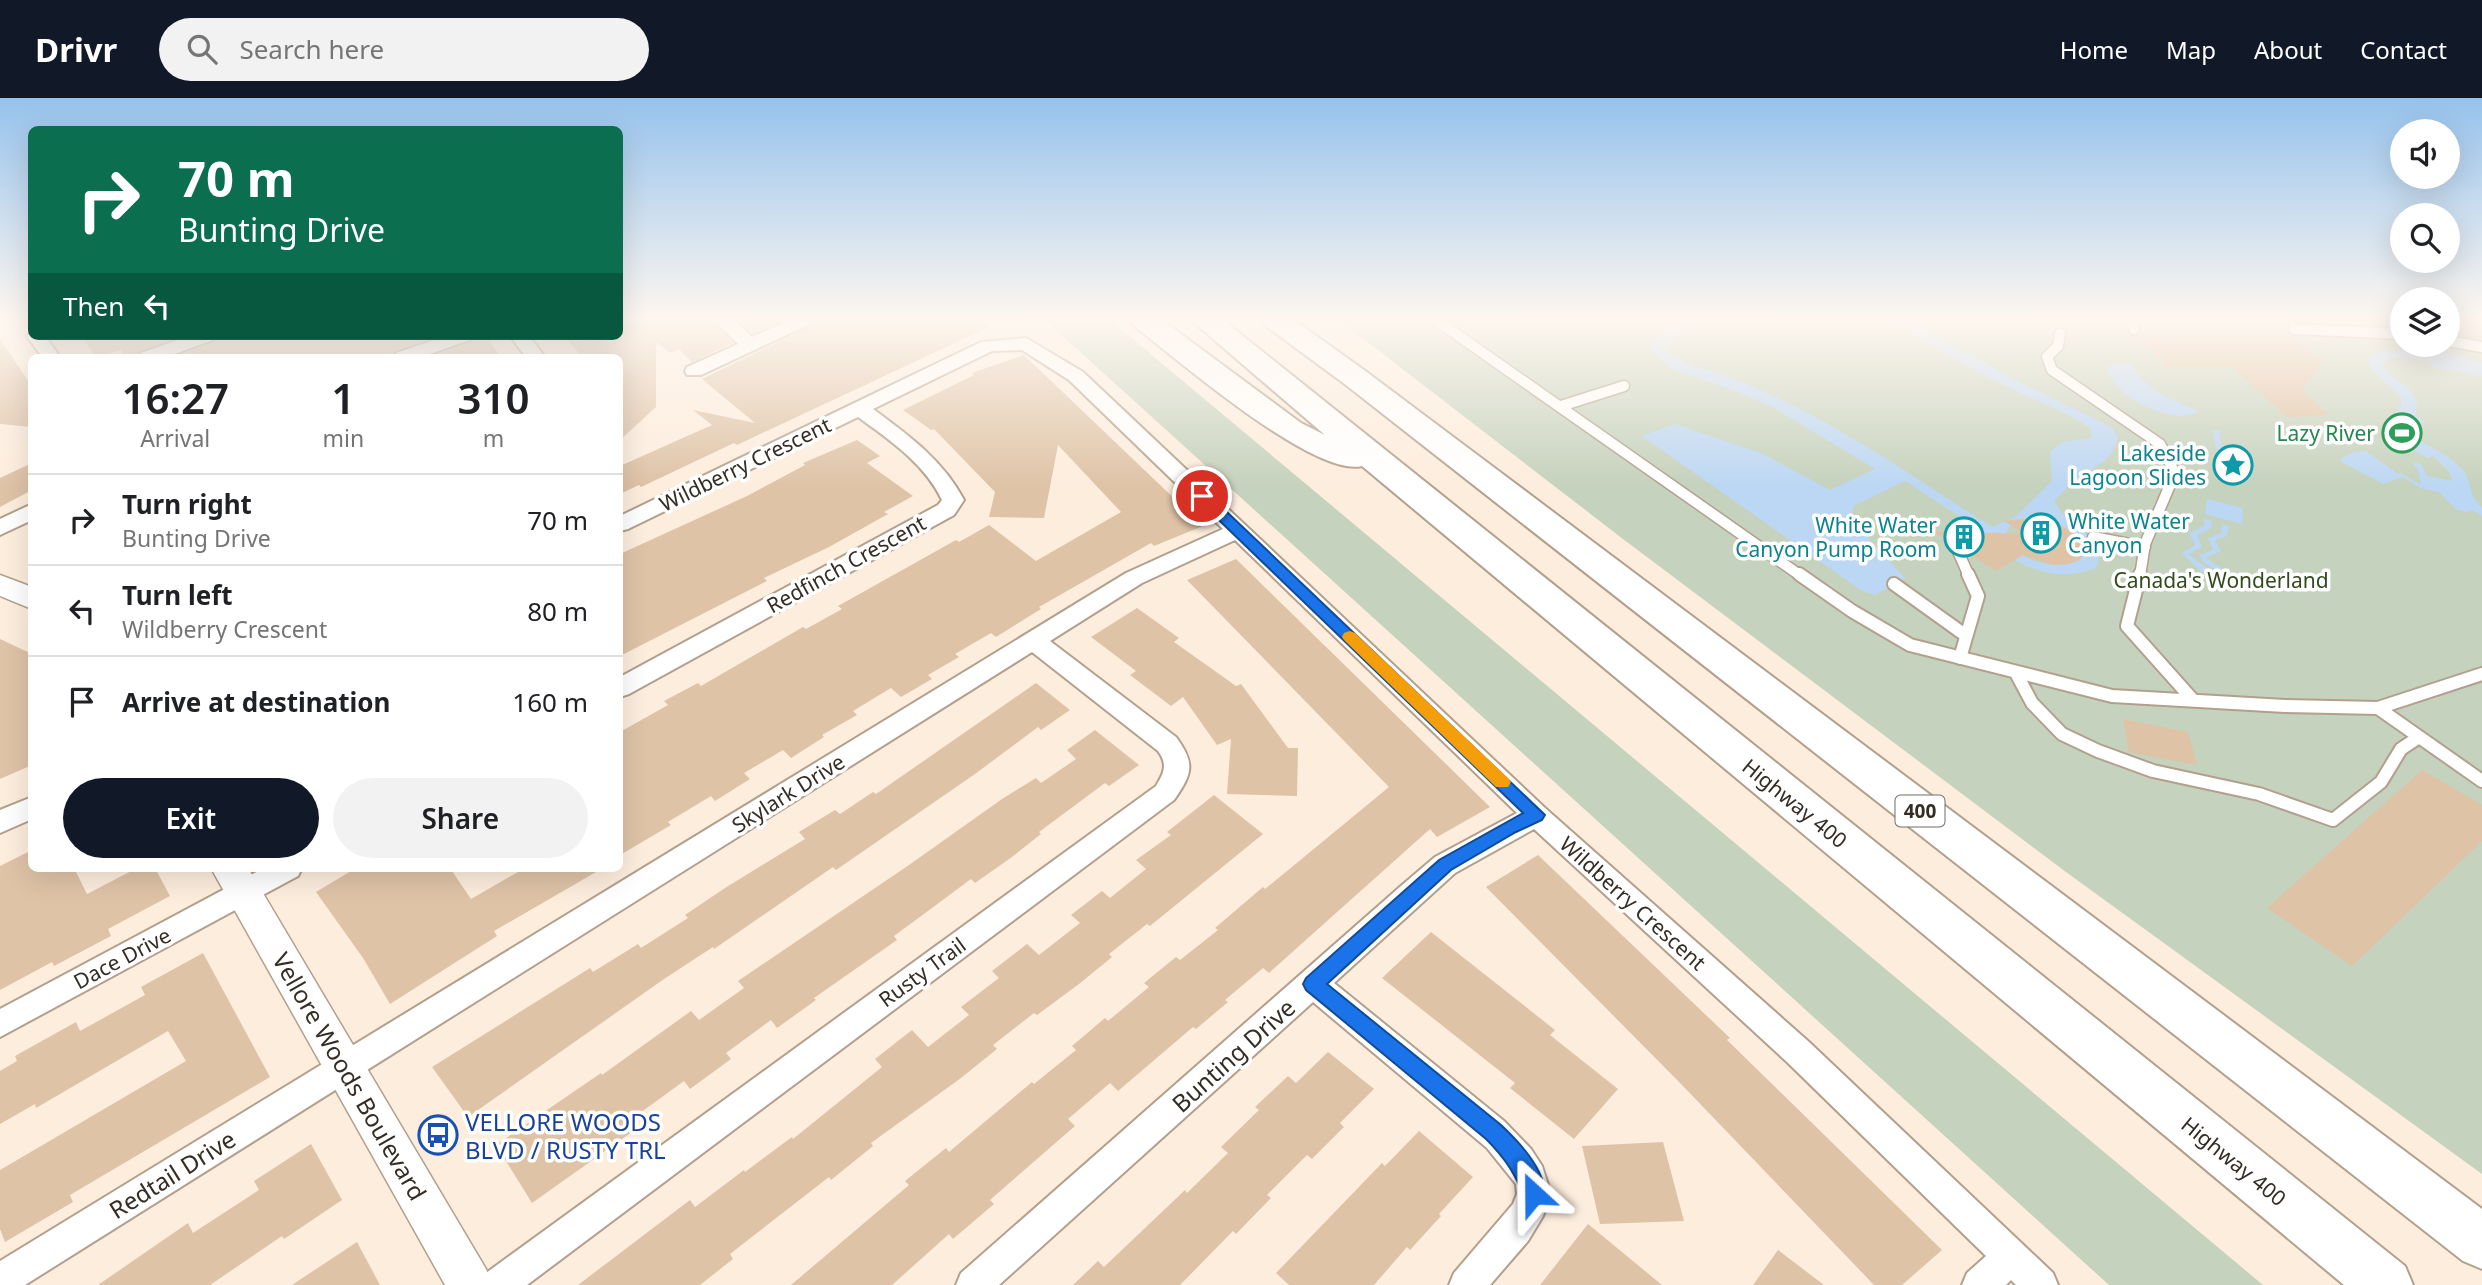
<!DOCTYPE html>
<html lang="en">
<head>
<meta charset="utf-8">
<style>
  body { margin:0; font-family:"Noto Sans",sans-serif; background:#f2f2f2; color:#202124; height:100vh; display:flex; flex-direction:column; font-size:26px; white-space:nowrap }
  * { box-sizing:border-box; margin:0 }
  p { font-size:23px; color:#757577 }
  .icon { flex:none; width:38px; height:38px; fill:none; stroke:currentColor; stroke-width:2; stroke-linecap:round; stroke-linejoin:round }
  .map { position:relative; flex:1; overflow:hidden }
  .side { position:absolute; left:28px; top:256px; width:595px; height:518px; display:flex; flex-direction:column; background:#fff; border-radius:10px; box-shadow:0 7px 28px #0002 }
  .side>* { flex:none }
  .guide { position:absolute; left:28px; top:28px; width:595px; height:214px; border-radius:10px; box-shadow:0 7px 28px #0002; background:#0b6e4f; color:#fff; overflow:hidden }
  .buttons { position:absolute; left:2390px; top:21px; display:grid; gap:14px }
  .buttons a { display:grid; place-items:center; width:70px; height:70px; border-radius:50%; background:#fff; box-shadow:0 7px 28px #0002; font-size:35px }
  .pin { position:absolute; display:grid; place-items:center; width:60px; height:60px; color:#fff; margin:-30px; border:4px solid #fff; border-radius:50%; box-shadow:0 2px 7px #0007 }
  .me { position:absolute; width:77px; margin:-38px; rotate:336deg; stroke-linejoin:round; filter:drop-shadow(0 0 5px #0008) }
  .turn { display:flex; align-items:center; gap:24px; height:147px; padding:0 35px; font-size:32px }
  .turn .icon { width:91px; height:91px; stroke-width:2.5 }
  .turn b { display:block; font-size:49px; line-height:60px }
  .then { display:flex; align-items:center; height:66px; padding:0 35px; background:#0003; gap:14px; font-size:26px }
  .eta { display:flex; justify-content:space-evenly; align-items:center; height:119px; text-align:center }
  .eta b { font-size:42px; font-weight:600; line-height:49px }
  .action { display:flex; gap:14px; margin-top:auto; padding:14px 35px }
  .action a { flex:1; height:80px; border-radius:42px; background:#111827; color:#fff; font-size:28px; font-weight:600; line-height:80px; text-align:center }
  .action a+a { background:#f2f2f2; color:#202124 }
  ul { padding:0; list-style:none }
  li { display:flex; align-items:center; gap:21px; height:91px; padding:0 35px; border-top:2px solid #e0e0e0 }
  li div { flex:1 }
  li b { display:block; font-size:26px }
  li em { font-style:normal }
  header { display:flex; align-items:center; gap:42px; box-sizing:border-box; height:98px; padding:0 35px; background:#111827; color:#fff }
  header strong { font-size:33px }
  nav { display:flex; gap:38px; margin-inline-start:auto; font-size:24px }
  .search { width:490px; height:63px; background:#f2f2f2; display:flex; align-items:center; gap:18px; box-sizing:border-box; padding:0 24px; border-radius:38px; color:#757577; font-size:26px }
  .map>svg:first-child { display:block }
</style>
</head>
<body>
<header>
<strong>Drivr</strong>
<div class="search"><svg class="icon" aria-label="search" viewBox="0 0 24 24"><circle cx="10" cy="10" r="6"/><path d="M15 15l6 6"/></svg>Search here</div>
<nav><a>Home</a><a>Map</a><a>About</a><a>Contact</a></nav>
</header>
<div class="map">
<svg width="2482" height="1187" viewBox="0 0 2482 1187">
  <rect width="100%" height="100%" fill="#fdeddd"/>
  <path fill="#c5d2bd" d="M1045,222H1110L2263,1187H2109Z
    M1339,222H2403V247H2448V222H2482V1076L2066,774L1623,441Z"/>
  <path fill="#bcd7f3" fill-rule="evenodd" d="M1679,222H1697L1667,246V253C1685,268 1704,270 1726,278C1752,288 1779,300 1804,313C1869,347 1930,390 1992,429L2015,419L2052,383L2050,354L2062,344L2092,340L2090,330C2066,313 2038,304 2012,291C1969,271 1929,246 1889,222H1909L2019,284L2102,324L2112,330L2118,339L2112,355L2103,364L2071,386L2054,403C2058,409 2062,416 2068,421C2086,435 2108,443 2096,470C2052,488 2011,465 1979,435L1982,433L1905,383L1854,408L1851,421L1905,480L1875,497L1862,493L1642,338L1675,326L1761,355L1830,392L1875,371L1774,310L1738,294L1670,270L1648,248ZM2033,420C2054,423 2074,430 2084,449L2080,462C2056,473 2012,464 2006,434L2012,425Z
    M2390,252L2448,255L2482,265V277L2433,270L2429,262L2390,259L2383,266C2390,286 2426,290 2415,317L2426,325L2415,326L2421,332L2413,333L2411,336C2427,349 2448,355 2462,371C2474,385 2466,396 2482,409V418L2472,412L2466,414L2456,411L2439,394L2420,390L2403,379L2383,386L2338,362L2351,355L2366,353L2398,376L2401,375L2421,387L2418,372L2412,364L2421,366L2427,378L2453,383L2447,371L2433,358L2428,360L2412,352L2416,349L2401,341L2390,327L2391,318L2401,309V299L2372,272L2368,263L2372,256Z
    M2115,265L2132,266C2142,290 2175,304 2199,313C2173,330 2112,297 2107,270Z
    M2207,401L2243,410L2242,426L2205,416Z
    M2204,421L2212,423L2211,430L2197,437L2202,449L2189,456L2205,469L2206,475L2200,473L2182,455L2195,447L2189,435L2204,428Z
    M2222,426L2229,428L2227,438L2215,442L2221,453L2206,460L2224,472L2225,481L2217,478V473L2203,464L2199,457L2213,452L2208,440L2221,435Z"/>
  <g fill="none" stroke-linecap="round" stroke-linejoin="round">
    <path stroke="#bcd7f3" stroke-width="6" d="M2216,335L2221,360"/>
  </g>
  <path fill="#dec3a6" d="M620,222H711L733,245L692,264L679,251L670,255L656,244V309L620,342V259H582L564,238H620Z
    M738,222H783L753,236Z
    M816,222H1004L737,347L734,345L641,389L639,387L620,396V368L712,327L693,312L755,325L702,281L811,228Z
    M98,238H181L140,253L136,259H123L122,252L96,259L84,243Z
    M219,238H438L395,253L392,259H174L214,244Z
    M476,238H486L501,259H429L471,244Z
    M2289,238L2324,263L2302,292L2329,317L2286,319L2233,269H2166L2140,239Z
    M0,240L32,289V329L0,326Z
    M1024,257L1203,428L1154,448L1151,445L1039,509L1041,511L996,539L991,535L955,556L959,559L928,577L932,581L901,599L891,590L853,613L857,617L822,637L824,639L791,660L783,652L744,675L750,681L715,703L711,698L668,724L671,727L620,757V634L668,607L664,603L698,585L701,588L803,529L806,531L842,511L838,508L956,442L959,444L989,427L1036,463L1121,414L1058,347L1044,420L989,419L995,394L934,331L931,332L903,312L974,277L972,275Z
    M857,342L880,358L867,365L913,398L884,414L888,416L829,449L764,480L767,483L620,558V456L747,398L805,367L803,365Z
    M32,365V392L0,409V380Z
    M2033,420L2058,426L2072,434L2085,450L2080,462L2065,467H2052L2023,457L1996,473L1967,455L1960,442L1950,444L1933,433L2024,436L2004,423Z
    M1236,461L1490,709L1437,739L1430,731L1269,875L1263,870L1225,902L1228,904L1196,931L1193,929L1118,993L1110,985L1068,1021L1075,1028L990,1102L994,1106L953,1141L949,1136L892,1187H791L909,1087L905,1083L946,1050L949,1054L1032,984L1034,986L1076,952L1072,948L1105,920L1108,923L1149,889L1144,885L1176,859L1180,862L1218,832L1215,830L1263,789L1265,791L1389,689L1187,482Z
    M1137,510L1179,540L1174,544L1236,588L1241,586L1288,650H1298L1297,698L1227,696L1231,641L1217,647L1183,599L1171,608L1130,577L1136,573L1091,539Z
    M0,541L32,556V667L0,681Z
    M1036,585L1070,612L1041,632L1038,629L975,676L836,772L833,769L714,851L713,849L664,881L468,1019L432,969L590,870L593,874L638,846L641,850L688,820L685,817L725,790L805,741L799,734L835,712L840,716L873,694L876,696Z
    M2123,621L2188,634L2197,667L2129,654Z
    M1095,632L1139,667L1109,688L1105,685L1039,734L1041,736L1012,759L975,785L971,781L932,810L894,838L897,842L814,900L816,902L777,930L771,922L726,955L731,961L690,991L684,983L633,1020L639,1029L532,1105L496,1047L601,975L602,977L691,913L699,922L744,890L738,883L909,767L1002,701L1036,680L1041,685L1076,661L1067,652Z
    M2422,672L2482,707V743L2352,868L2267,810Z
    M1214,697L1263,736L1150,828L1147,826L1109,856L1112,859L1079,886L1037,917L1034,915L993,947L997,951L961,980L871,1045L873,1048L831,1082L829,1079L730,1156L733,1161L700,1187H578L690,1102L695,1109L744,1072L745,1074L792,1039L793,1041L882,969L875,961L912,932L928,949L969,917L961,909L999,880L992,873L1027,846L1039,857L1080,825L1071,817L1102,793L1110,800L1146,771L1136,762L1171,737L1167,734Z
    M32,752V770H74L87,796L137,770H155L170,798L108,831L111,838L54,868L52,864L0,892V768Z
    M1538,757L1730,940L1727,942L1942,1152L1902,1187H1874L1683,988L1486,789Z
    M356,770H450L471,801L525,770H603L494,833L497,838L390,906L363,860L316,794Z
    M1431,834L1555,932L1550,937L1618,991L1574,1041L1510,990L1515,985L1382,880Z
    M203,855L270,979L70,1097L73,1104L5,1144L0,1131V1072L186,963L168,933L36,1010L35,1006L0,1026V973L17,963L15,958L76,924L80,933L145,897L141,889Z
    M1328,954L1374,991L1340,1025L1344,1029L1312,1061L1307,1057L1267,1097L1271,1100L1236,1136L1233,1133L1180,1187H1073L1098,1163L1104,1169L1185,1092L1187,1095L1228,1055L1221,1049L1259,1012L1255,1009L1288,978L1296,985Z
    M1419,1033L1473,1079L1439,1116L1441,1118L1410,1152L1407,1149L1374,1187H1289L1276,1175L1382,1065L1385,1068Z
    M1663,1044L1684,1123L1600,1126L1582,1048Z
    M311,1046L342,1102L284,1141L282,1138L210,1187H98L188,1125L193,1135L259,1092L254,1083Z
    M1588,1126L1662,1187H1540Z
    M357,1144L380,1187H292Z
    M1778,1152L1824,1187H1753Z"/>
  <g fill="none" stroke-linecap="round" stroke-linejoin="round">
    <g stroke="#b2a08d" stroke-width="13">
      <path id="service-far1" d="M1436,222L1801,478
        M2130,222L2134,231
        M2294,231L2403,236
        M2060,236L2058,248L2047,259L2052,272L2160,346L2175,375L2145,446L2140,478
        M2448,243L2482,249
        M1561,308L1624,288
        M2093,439L2145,449
        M1956,449L1969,478"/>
    </g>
    <g stroke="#b2a08d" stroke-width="16">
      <path id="service" d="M1799,476L1852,513L1910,547L2112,598L2285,608L2378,610L2482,576
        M2140,476L2127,528L2193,602
        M1894,486L1965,537
        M1960,560L1978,498L1968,476
        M2016,575L2032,605L2062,636L2098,653L2153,673L2259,696L2333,722L2381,684L2401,651L2419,639
        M2378,610L2482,683"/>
    </g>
    <g stroke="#b2a08d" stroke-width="4">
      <path id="minor" d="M714,222H734L752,239L789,222H813L810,226L701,277H687L685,273L687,269L738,246Z
        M32,234V238H45L60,259H42L27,238Z
        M189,238H216L213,242L166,259H139L141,255Z
        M446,238H473L470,242L421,259H394L396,255Z
        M510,238H529L545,259H526Z
        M1026,240L1083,274L1545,710L1809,944L2053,1175L2058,1187H2016L2011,1182L2006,1187H1962L1967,1175L1986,1158L1787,964L1534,731L1455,775L1334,885L1504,1023L1531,1051L1542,1068L1551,1096L1543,1118L1528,1143L1490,1187H1449L1454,1175L1513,1106L1517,1096L1516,1086L1487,1050L1313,904L999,1187H956L961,1175L1401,788L1435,759L1517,715L1235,442L1142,485L1050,543L1176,639C1196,666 1192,676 1174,702L527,1187H481L486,1175L1156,688C1164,675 1168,666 1158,653L1032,554L25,1187H0V1163L1126,475L1223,431L1069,282L1022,252L992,253L873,311C908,337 943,362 964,402L954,417L629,596L620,599V579L938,407L942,402C925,366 890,342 858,319L628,431L620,433V418L981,244Z
        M32,406V422L0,437V421Z
        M32,699V721L0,735V712Z
        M264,770H302L298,778L0,939V911Z"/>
    </g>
    <g stroke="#b2a08d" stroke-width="3">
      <path id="tertiary" d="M0,477L32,489V511L0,498Z
        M211,770H248L486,1171L492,1187H445Z"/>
    </g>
    <g stroke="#b2a08d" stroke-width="4">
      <path id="motorway" d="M1130,222H1162L1301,325L1325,337L1191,222H1223L2405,1168L2413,1187H2344L1362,368C1314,380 1176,260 1134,228Z
        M1262,222H1294L1368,275L2482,1111V1171L2463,1163L1346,287L1266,228Z"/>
    </g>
    <use href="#service-far1" stroke="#fff" stroke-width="10"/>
    <use href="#service" stroke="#fff" stroke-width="12"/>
    <use href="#minor" fill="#fff" fill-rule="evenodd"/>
    <use href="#tertiary" fill="#fff" fill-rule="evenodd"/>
    <use href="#motorway" fill="#fff" fill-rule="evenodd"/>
  </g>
  <linearGradient id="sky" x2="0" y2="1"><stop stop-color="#96c2ec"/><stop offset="0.57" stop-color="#fef7f0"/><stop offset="1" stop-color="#fef7f0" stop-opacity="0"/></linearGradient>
  <rect width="2482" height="388" fill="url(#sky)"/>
  <path fill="#1a73e8" stroke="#114b97" stroke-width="2" d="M1202,394L1207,395L1545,717L1542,722L1516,734L1451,772L1327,886L1501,1027C1518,1043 1553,1078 1542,1104L1534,1107L1527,1104C1515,1076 1507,1062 1486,1041L1306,892L1303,886L1306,880L1439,762L1523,715L1197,401V395Z"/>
  <path fill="#f59e0b" d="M1350,533L1355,535L1508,680L1511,684L1508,689H1496L1344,542L1342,539L1344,535Z"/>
  <defs>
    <g id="stadium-ring" transform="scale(2.0125)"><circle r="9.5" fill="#fff" stroke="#2e9e5b" stroke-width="1.5"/><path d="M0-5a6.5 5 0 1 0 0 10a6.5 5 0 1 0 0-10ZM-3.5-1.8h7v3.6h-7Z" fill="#2e9e5b"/></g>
    <g id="sight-ring" transform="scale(2.0125)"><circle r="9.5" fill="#fff" stroke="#0f9aa8" stroke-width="1.5"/><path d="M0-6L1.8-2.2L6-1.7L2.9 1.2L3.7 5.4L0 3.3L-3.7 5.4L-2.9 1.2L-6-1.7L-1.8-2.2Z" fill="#0f9aa8"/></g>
    <g id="building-ring" transform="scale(2.0125)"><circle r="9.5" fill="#fff" stroke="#0f9aa8" stroke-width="1.5"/><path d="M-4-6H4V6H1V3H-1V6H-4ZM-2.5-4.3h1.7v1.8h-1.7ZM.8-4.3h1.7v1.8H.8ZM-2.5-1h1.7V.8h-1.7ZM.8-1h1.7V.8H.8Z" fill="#0f9aa8"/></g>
    <g id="bus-ring" transform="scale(2.0125)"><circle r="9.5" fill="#fff" stroke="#1a4fb4" stroke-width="1.5"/><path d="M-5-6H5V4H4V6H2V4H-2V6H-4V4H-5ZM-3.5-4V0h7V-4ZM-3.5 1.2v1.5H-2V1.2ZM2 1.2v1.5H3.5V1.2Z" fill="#1a4fb4"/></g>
  </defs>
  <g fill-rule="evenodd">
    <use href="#stadium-ring" x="2402" y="335"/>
    <use href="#sight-ring" x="2233" y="367"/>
    <use href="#building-ring" x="2041" y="435"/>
    <use href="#building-ring" x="1964" y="439"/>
    <use href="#bus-ring" x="438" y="1037"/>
  </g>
  <g text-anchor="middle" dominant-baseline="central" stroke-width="7" stroke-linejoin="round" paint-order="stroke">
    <rect fill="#fff" stroke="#716c66" stroke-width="2" x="1895.5" y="697.5" width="49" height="31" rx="5"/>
    <g font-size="19" font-weight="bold" fill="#342d25">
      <text x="1920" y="713">400</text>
    </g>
    <g font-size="21" fill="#27864d" stroke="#fff" text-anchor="end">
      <text x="2375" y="335">Lazy River</text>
    </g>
    <g font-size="21" fill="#0d838f" stroke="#fff" text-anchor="end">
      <text x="2206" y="355">Lakeside<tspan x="2206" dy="24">Lagoon Slides</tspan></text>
      <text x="2068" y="423" text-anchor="start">White Water<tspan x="2068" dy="24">Canyon</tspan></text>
      <text x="1937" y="427">White Water<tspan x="1937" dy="24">Canyon Pump Room</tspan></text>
    </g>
    <g font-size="21" fill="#342d25" stroke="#fff">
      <text transform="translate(745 366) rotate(-26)">Wildberry Crescent</text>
      <text transform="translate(846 466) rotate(-29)">Redfinch Crescent</text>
      <text transform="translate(788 695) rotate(-32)">Skylark Drive</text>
      <text transform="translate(1795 705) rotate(39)">Highway 400</text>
      <text transform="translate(1633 805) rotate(42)">Wildberry Crescent</text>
      <text transform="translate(122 860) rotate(-28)">Dace Drive</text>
      <text transform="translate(922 874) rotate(-36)">Rusty Trail</text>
      <text transform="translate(2234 1063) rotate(39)">Highway 400</text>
    </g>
    <g font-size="21" fill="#314b1c" stroke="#fff">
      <text x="2221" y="482">Canada's Wonderland</text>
    </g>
    <g font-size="24" fill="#342d25" stroke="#fff">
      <text transform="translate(1233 957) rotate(-42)">Bunting Drive</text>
      <text transform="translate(350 978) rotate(60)">Vellore Woods Boulevard</text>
      <text transform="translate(172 1076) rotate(-32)">Redtail Drive</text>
    </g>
    <g font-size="24" fill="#164399" stroke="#fff" text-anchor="start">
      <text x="465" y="1023">VELLORE WOODS<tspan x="465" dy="28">BLVD / RUSTY TRL</tspan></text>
    </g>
  </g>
</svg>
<div class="buttons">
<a><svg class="icon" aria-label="sound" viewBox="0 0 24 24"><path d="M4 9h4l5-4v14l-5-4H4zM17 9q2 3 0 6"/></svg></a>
<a><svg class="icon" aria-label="search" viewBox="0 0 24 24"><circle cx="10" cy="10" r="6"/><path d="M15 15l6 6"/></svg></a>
<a><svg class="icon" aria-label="layers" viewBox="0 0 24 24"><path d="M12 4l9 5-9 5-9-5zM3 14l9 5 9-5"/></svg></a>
</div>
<div class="pin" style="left:1202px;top:398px;background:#d93025"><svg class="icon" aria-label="arrive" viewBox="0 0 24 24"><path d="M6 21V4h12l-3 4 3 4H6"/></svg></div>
<svg class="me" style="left:1534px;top:1096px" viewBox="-20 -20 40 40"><path d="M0-17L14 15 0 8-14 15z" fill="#1a73e8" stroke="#fff" stroke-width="4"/></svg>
<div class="guide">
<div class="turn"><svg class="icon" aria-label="right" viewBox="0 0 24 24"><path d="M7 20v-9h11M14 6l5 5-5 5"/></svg><div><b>70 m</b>Bunting Drive</div></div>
<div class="then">Then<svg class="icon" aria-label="left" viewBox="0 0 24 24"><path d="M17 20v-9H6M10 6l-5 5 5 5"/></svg></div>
</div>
<section class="side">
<div class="eta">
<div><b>16:27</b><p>Arrival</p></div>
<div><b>1</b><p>min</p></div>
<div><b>310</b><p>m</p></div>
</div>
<ul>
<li><svg class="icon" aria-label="right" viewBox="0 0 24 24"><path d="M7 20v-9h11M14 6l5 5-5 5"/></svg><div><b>Turn right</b><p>Bunting Drive</p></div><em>70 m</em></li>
<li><svg class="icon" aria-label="left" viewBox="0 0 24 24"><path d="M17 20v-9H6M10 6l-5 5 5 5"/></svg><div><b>Turn left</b><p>Wildberry Crescent</p></div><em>80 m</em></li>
<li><svg class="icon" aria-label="arrive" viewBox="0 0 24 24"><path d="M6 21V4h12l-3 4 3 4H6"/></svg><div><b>Arrive at destination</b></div><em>160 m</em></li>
</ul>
<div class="action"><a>Exit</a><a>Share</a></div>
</section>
</div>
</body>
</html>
